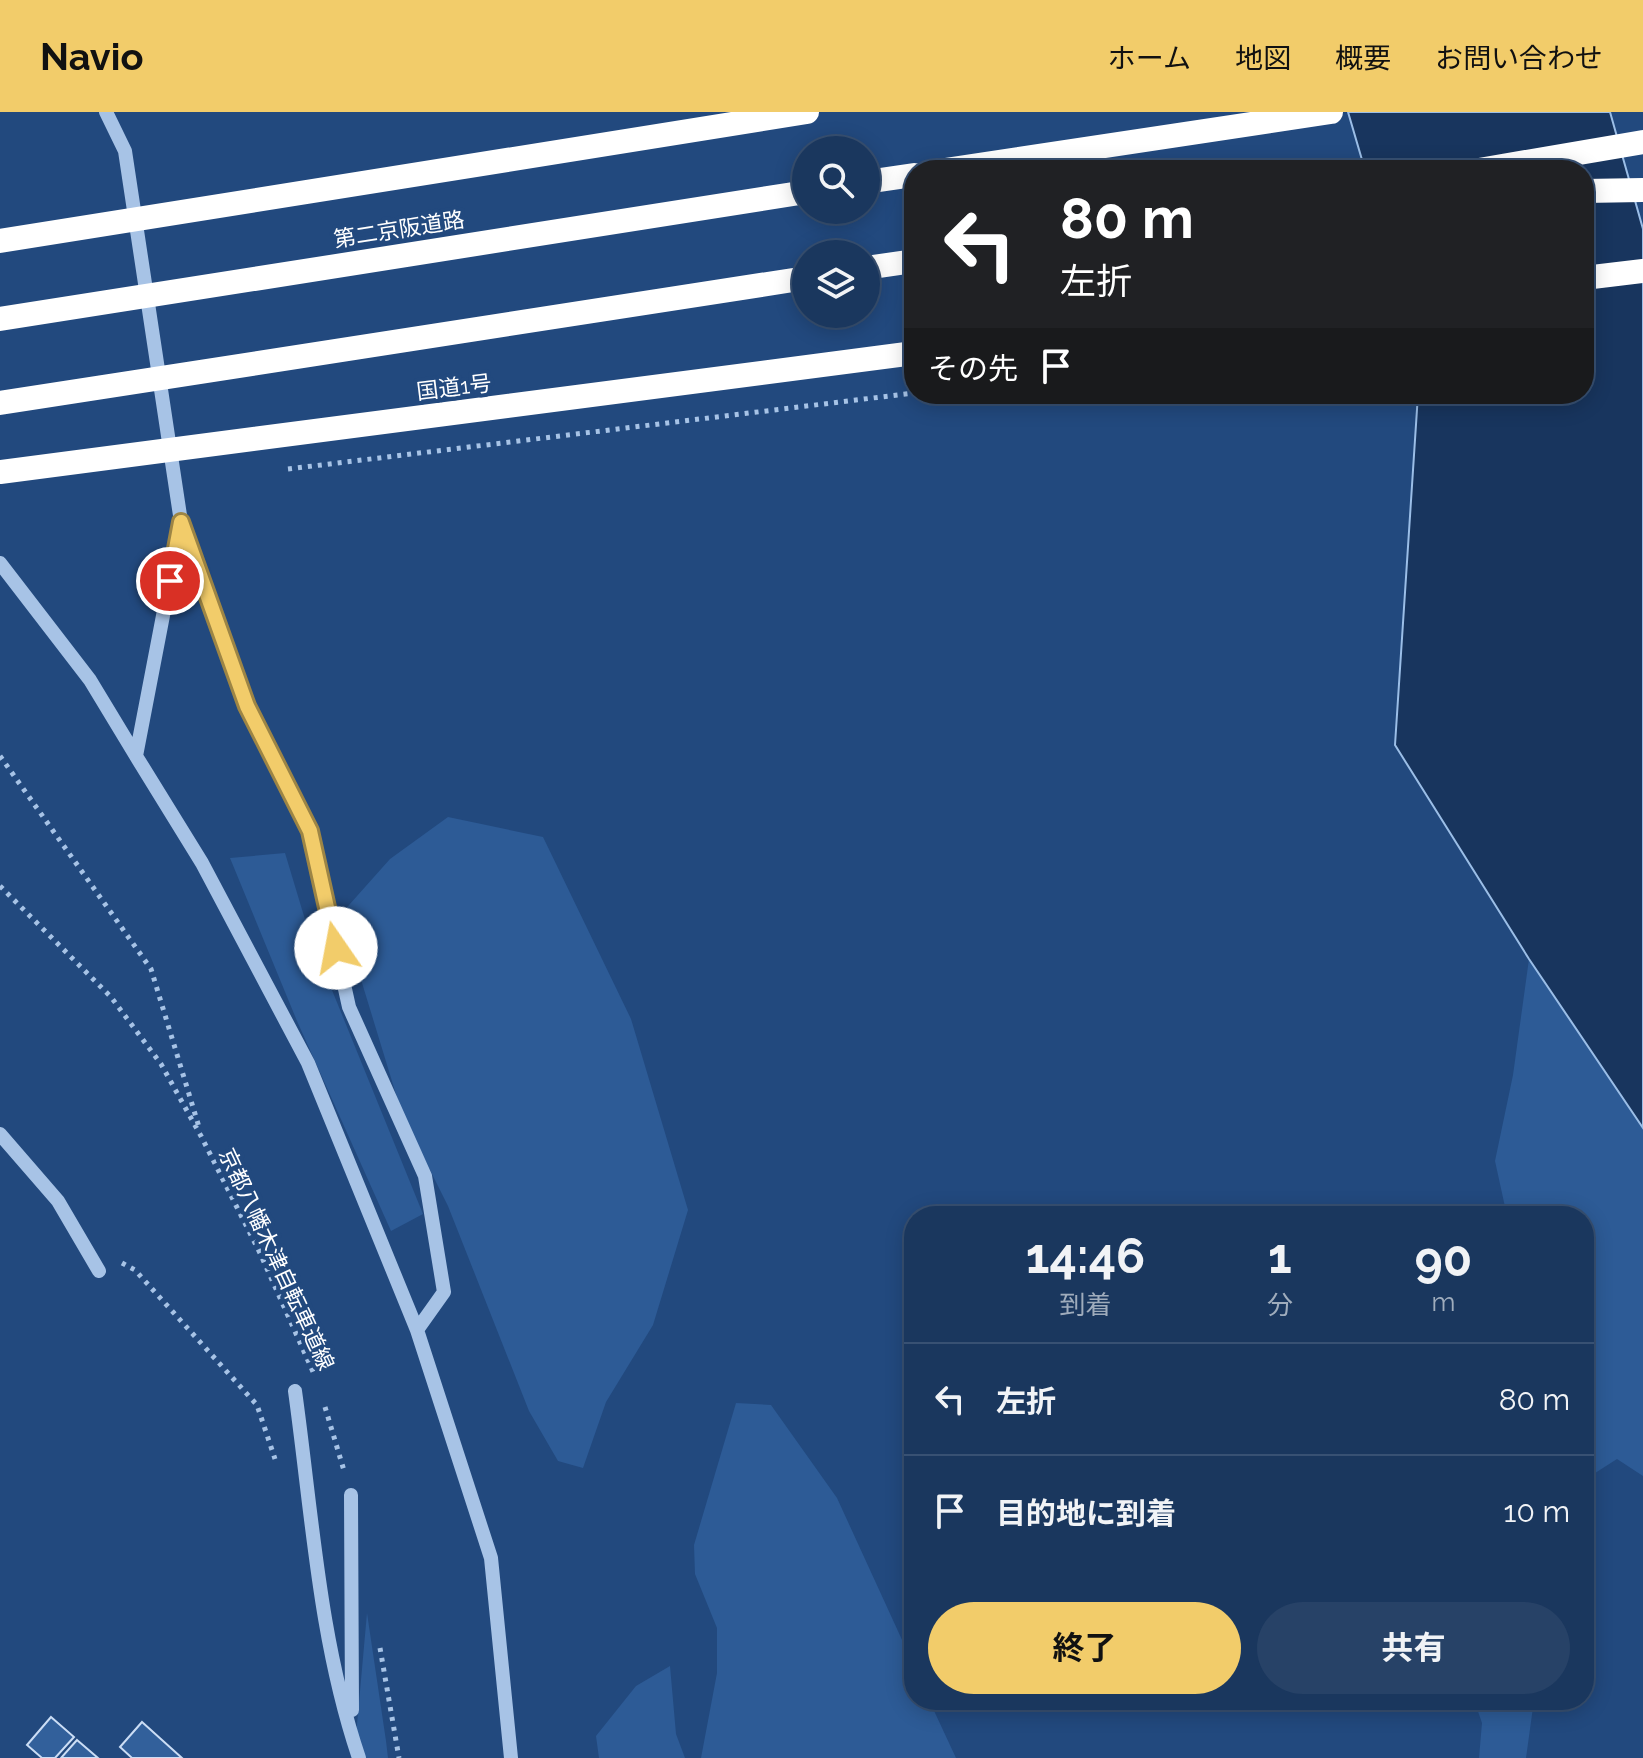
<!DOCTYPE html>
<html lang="ja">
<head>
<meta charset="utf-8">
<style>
  body { margin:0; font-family:Raleway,"Noto Sans JP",sans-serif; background:#274267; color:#f1f3f6; height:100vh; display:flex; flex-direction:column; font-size:30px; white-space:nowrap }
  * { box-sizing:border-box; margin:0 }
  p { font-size:26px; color:#9facbc }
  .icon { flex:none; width:44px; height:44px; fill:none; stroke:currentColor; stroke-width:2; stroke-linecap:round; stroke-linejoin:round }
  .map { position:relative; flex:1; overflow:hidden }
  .side { position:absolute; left:904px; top:1094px; width:690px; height:504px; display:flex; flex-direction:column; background:#1a375e; border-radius:32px; box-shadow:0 4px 20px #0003,0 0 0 2px #385173 }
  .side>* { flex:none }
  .top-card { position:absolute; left:904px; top:48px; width:690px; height:244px; border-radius:32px; box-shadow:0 4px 20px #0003,0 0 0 2px #385173; background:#202124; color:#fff; overflow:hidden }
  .tools { position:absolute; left:792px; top:24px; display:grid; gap:16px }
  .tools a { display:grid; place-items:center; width:88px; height:88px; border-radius:50%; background:#1a375e; box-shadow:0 4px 20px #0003,0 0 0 2px #385173; font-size:40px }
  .pin { position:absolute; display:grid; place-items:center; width:68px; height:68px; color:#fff; margin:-34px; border:4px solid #fff; border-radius:50%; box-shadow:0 2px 8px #0007 }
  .me { position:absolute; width:88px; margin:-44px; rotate:348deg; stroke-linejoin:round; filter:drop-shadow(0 0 6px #0008) }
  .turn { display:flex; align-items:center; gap:28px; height:168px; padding:0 24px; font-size:36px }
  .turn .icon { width:104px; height:104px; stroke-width:2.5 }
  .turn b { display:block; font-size:56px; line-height:68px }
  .then { display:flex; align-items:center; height:76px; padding:0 24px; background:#0003; gap:16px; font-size:30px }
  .eta { display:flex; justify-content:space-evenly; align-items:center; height:136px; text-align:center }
  .eta b { font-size:48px; font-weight:700; line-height:56px }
  .cta { display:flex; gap:16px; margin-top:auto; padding:16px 24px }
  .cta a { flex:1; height:92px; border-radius:48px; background:#f2cc6a; color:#111; font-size:32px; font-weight:700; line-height:92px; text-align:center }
  .cta a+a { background:#274267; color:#f1f3f6 }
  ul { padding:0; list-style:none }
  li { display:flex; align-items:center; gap:24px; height:112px; padding:0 24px; border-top:2px solid #385173 }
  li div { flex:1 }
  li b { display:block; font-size:30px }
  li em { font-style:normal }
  header { display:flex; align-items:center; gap:48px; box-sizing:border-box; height:112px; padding:0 40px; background:#f2cc6a; color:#111 }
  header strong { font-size:38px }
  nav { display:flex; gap:44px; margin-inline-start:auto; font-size:28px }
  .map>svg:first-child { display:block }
</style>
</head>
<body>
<header>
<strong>Navio</strong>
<nav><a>ホーム</a><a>地図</a><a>概要</a><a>お問い合わせ</a></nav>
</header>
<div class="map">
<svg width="1643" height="1646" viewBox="0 0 1643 1646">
  <rect width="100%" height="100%" fill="#22497e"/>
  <path fill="#2d5b96" d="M448,705L543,725L631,907L688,1098L653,1213L606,1290L583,1356L558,1349L529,1299L448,1094L402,1002L341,802L390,747Z
    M285,741L310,824L423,1102L391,1119L297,909L230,746Z
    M1529,847L1643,1016V1364L1617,1347L1592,1363L1584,1385V1104H1507L1495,1049L1513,963Z
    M736,1291L771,1293L837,1386L914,1554V1588H929L956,1646H701L717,1561V1516L695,1462L694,1433Z
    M367,1501L386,1629L388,1646H354Z
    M670,1554L676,1622L685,1646H599L596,1624L636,1574Z
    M1474,1588H1534L1526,1646H1479L1482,1611Z"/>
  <path fill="#18355e" stroke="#9bbee7" stroke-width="2" d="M1348,0H1610L1643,117V1016L1529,847L1395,633L1418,282H1584V58H1365Z"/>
  <path fill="#32609b" stroke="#cbddf5" stroke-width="2" d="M51,1605L74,1625L55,1646H42L27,1633Z
    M142,1610L182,1646H132L120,1635Z
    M77,1628L98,1646H61Z"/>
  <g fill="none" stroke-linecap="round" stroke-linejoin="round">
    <path stroke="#a7c3e6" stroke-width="5" stroke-dasharray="4 6" stroke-linecap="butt" d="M0,644L151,857L199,1015
      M0,774L111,885L161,952L201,1024L260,1141L314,1262
      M122,1151L135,1158L257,1293L275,1347
      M325,1295L345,1362
      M380,1536L399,1646"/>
    <path stroke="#a7c3e6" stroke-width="14" d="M106,0L125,39L181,410L136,644
      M181,410L247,594L310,719L349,895L425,1064L444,1180L417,1218
      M0,451L90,568L136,644L202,751L308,951L417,1218L491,1446L511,1646
      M0,1022L58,1089L99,1159
      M295,1279C312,1401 319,1528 359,1646
      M351,1383L352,1598"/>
    <path stroke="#fff" stroke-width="24" d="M945,58L1331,0
      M1479,58L1643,30
      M866,70L914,63
      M1584,79L1643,78
      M866,156L914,149
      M1584,166L1643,159"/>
    <path stroke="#a7c3e6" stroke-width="5" stroke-dasharray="4 6" stroke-linecap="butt" d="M288,357L914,281"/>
    <path stroke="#fff" stroke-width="24" d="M0,129L807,0
      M0,207L806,80
      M0,291L806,166
      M0,360L914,241"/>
  </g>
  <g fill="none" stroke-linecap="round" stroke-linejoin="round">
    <g stroke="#9d8545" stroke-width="20">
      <path id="route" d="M170,469L181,410L247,594L310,719L336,836"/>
    </g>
    <use href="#route" stroke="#f2cc6a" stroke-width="14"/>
  </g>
  <g text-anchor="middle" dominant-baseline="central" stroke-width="8" stroke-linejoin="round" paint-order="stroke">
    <g font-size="22" fill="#fff" stroke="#22497e">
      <text transform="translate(399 117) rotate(-9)">第二京阪道路</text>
      <text transform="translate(454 275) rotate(-7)">国道1号</text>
      <text transform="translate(277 1147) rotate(65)">京都八幡木津自転車道線</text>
    </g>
  </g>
</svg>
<div class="tools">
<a><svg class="icon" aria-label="search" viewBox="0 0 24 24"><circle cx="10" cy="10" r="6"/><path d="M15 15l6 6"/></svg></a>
<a><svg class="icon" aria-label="layers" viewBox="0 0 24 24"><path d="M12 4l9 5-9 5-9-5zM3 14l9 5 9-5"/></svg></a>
</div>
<div class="pin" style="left:170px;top:469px;background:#d93025"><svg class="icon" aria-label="arrive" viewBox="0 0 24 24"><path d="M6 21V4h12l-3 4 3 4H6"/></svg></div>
<svg class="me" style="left:336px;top:836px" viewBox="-20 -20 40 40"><circle r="19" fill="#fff"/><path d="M0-13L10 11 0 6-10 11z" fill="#f2cc6a"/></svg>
<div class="top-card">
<div class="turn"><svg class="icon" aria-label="left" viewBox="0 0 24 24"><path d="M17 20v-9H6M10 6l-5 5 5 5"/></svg><div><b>80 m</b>左折</div></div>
<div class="then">その先<svg class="icon" aria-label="arrive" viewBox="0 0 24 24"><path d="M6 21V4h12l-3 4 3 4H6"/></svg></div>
</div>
<section class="side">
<div class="eta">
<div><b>14:46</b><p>到着</p></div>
<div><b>1</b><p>分</p></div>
<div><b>90</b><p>m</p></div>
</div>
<ul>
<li><svg class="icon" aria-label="left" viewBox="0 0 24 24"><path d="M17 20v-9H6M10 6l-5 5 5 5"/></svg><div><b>左折</b></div><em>80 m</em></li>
<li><svg class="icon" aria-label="arrive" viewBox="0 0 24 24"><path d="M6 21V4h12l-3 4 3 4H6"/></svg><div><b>目的地に到着</b></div><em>10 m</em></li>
</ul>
<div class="cta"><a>終了</a><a>共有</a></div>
</section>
</div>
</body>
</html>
